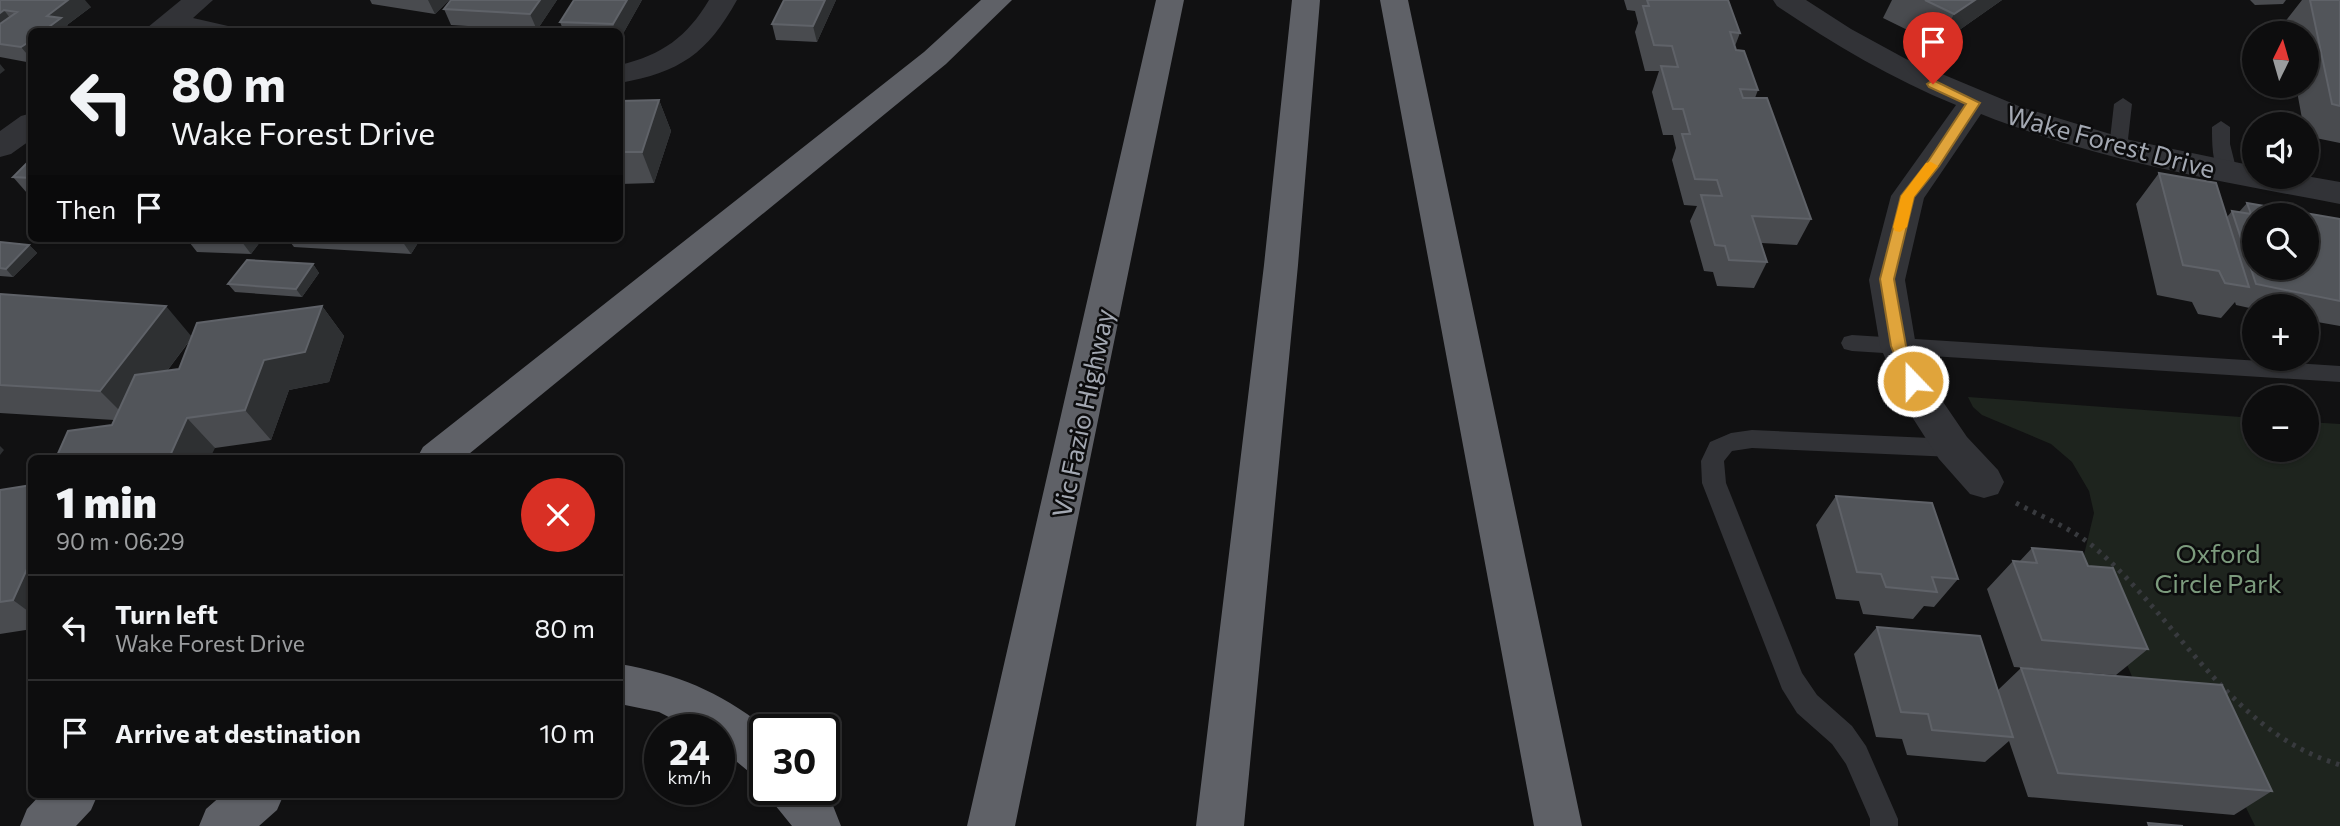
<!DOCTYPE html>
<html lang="en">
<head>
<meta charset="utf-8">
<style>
  body { margin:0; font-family:Commissioner,sans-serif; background:#1b1b1c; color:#f1f3f6; height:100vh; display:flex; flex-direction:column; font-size:26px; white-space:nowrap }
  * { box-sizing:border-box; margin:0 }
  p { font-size:23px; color:#9a9c9e }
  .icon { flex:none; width:38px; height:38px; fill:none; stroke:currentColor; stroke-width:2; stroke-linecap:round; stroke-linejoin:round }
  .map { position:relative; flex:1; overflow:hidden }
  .drawer { position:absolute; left:28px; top:455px; width:595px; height:343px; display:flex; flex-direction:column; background:#0d0d0e; border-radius:10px; box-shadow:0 2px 5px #0004,0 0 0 2px #2d2d2e }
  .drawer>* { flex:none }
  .hud { position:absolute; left:28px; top:28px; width:595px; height:214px; border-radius:10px; box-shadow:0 2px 5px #0004,0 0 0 2px #2d2d2e; background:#0d0d0e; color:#f1f3f6; overflow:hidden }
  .needle { width:46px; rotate:5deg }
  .fabs { position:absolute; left:2242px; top:21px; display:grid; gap:14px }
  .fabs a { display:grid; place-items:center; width:77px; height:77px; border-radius:50%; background:#0d0d0e; box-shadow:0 2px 5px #0004,0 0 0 2px #2d2d2e; font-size:35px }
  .speed { position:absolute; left:644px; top:714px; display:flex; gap:14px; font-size:35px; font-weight:700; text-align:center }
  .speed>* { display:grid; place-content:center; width:91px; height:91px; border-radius:50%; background:#0d0d0e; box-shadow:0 2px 5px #0004,0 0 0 2px #2d2d2e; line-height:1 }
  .speed small { font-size:18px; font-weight:400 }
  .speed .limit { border:4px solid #111; border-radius:10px; background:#fff; color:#111 }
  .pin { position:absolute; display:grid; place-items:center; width:60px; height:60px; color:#fff; margin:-72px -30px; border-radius:50% 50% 50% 0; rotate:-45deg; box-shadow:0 0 7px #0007 }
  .pin .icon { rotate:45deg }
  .me { position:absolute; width:77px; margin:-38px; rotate:338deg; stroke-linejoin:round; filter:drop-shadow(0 0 5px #0008) }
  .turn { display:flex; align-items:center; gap:24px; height:147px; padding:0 28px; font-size:32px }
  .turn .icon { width:91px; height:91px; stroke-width:2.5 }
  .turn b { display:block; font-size:49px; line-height:60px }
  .then { display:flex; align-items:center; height:66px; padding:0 28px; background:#0003; gap:14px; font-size:26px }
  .round { display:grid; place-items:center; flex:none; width:74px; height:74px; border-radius:37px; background:#1b1b1c }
  .headline { display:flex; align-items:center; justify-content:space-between; height:119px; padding:0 28px }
  h1 { font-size:42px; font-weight:800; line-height:52px }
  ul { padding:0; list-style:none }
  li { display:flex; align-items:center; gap:21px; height:105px; padding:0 28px; border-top:2px solid #2d2d2e }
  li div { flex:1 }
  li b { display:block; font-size:26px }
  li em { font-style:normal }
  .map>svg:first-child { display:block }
</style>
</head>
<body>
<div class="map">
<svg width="2340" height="826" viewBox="0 0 2340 826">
  <rect width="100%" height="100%" fill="#111112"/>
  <path fill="#1e241e" d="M1968,397L2254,418V450H2306L2307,422L2340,424V826H2255L2187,687L2133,679L2083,559L2094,513L2089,491L2072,462L2051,444L1982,415L1973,407Z"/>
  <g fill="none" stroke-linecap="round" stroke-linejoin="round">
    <path stroke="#383a3e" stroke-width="5" stroke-dasharray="3.5 6" stroke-linecap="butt" d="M2016,503C2042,517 2072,528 2095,548C2167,609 2220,709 2305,751C2316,757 2329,761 2340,765"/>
    <path fill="#323337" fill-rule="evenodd" d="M2123,98L2132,104L2127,148L2125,152H2111L2109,148L2114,104Z
      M2221,121L2230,127V144L2237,172L2234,177H2220C2212,162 2212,143 2212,127Z
      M1852,335L2340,366V382L1852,351L1844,349L1841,343L1844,337Z
      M1752,430L1953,439L1961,441L1965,448L1961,455L1953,457L1752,448L1732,451L1724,461L1726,483L1802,673L1817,695L1852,726L1866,746L1898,819V826H1870V819L1846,764L1832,744L1797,713L1782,689L1702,483L1701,461L1710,442L1731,433Z"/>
    <path fill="#323337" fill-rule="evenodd" d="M181,0H213L193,18L228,26L232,32H142Z
      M709,0H737C707,54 680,72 620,83V65C662,55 687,37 709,0Z
      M1773,0H1806L1851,29L1906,59L2021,107L2130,140L2254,166V177L2306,176L2340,182V204C2219,181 2096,160 1981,114L1924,198L1905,280L1916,346L1937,393L1967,437L1998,470L2004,482L1998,494L1984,498L1970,494L1939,459L1907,409L1880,346L1869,280L1891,196L1956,105C1892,79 1834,44 1777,6Z
      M32,113V139L11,154L0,157V131L21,116Z"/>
    <path fill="#5f6167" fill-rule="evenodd" d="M981,0H1012L946,64L464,458H417L423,447L924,52Z
      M1156,0H1184L1015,826H967Z
      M1292,0H1320L1298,265L1244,826H1196L1264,265Z
      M1380,0H1408L1582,826H1534Z
      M620,664C681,675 720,692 769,730H765V777L748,771L719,747V730H694L659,712L620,704Z
      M768,789H822L830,798L841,826H792L775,805Z
      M41,794H98L91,810L76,826H20L27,809Z
      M223,794H284L277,810L259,826H199L206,809Z"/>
  </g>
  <path fill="#494b4f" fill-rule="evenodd" d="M0,0L91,7L67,25L71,32H32V63L0,57Z
    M370,0H449L435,14L372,4Z
    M451,0H557L537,30L451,25L444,9Z
    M642,0L620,39V32H564L560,22Z
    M784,0H836L817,42L776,40L772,24Z
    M1624,0H1728L1740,33L1735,46L1736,50L1758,90L1755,98L1811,219L1797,245L1761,243L1767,262L1754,288L1717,286L1713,272L1704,271L1690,221L1697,206L1684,205L1672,160L1676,148L1673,135H1663L1652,92L1659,71H1645L1635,32L1638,23L1635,11L1627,10Z
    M1892,0H2002L1938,45L1883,18Z
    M2250,0H2286L2283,4L2255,5Z
    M2302,0H2340V143L2306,136V124H2303L2296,86H2306V33H2286L2284,23Z
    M659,100L671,131L654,183L620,184V101Z
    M32,158V193H27L13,177Z
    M2159,173L2227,217L2232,211L2239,212L2247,203L2340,219V326L2306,320V306H2254V309L2236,305L2235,302L2221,318L2198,314L2192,302L2157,295L2136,204Z
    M186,238H263L251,254L197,252Z
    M287,238H421L411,254L294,247Z
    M0,242L29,245L37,253L13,277L0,276Z
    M313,264L319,273L302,297L235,292L228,284Z
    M0,294L192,336L322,306L344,336L329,382L289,390L271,440L215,448L112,425L114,420L0,413ZM191,339L179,369L167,371Z
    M32,485V629L0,634V490Z
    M1836,496L1958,579L1934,607L1924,606L1913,619L1863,614L1859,601L1836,599L1816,525Z
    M2032,548L2088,566L2148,649L2116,675L2014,667L1987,589L2013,561L2019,562Z
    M1877,627L1998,690L2021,668L2272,791L2234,815L2028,797L2009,741L1985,762L1907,755L1902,739L1876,737L1854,654Z"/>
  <path fill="#2e3032" d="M68,0H85L91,7L67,25L71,32H42L47,16Z
    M428,0H449L435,14Z
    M540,0H557L537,30L530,14Z
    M627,0H642L620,39V32H616L613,24Z
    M825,0H836L817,42L813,26Z
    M1975,0H2002L1938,45L1954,14Z
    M4,10L16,26L0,38V13Z
    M32,40V60L21,47Z
    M0,64L5,70L0,74Z
    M659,100L671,131L654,183L642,152Z
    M239,238H263L251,254Z
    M400,238H421L411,254Z
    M29,245L37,253L13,277L6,269Z
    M313,264L319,273L302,297L296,289Z
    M166,306L192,337L130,421L100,391Z
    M322,306L344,336L329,382L289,390L271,440L245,410L264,360Z
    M187,418L215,448L210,458H169Z
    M0,446L4,450L0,455Z
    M32,558V614L13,600Z"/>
  <path fill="#52555a" stroke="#5f6268" stroke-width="2" fill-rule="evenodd" d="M0,0H68L47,16L61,18L42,32H32V40L21,47L0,44V24L17,12L4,10L0,13Z
    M451,0H540L530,14L444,9Z
    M574,0H627L613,24L560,22Z
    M784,0H825L813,26L772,24Z
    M1647,0H1728L1740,33L1730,32L1736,50L1744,51L1758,90L1740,89L1743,98H1767L1811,219L1752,216L1767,262L1729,260L1725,246L1715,245L1701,195L1722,196L1717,180L1695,179L1682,134H1690L1683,109H1673L1661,66L1678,67L1672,46L1654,45L1643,6H1649Z
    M1925,0H1975L1954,14Z
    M2310,0H2340V106L2332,104Z
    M659,100L642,152H620V101Z
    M32,158V178L13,177Z
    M2159,173L2216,183L2249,287L2225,283L2219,271L2183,265Z
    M2247,203L2340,219V301L2256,284L2232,211L2251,214ZM2254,215H2306V268H2254Z
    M0,242L29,245L6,269L0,268Z
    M247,260L313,264L296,289L228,284Z
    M0,294L166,306L100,391L0,385Z
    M322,306L305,352L264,360L245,410L187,418L169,458H56L68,431L112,425L135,375L179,369L197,323Z
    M32,485V558L13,600L0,602V490Z
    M1836,496L1932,503L1958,579L1932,577L1937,592L1886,587L1881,574L1857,572Z
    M2032,548L2082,552L2088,566L2113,568L2148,649L2042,640L2013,561L2037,563Z
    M1877,627L1980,636L2013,737L1932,730L1928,714L1901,712Z
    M2021,668L2222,685L2272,791L2058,773Z
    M2148,823L2183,826H2149Z"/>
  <path fill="#e0a43b" stroke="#926b26" stroke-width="2" d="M1933,80L1980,103L1939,166L1914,197L1894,279L1906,346L1921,381L1913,387L1905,381L1891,346L1880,279L1901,196L1929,160L1966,104L1929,87L1927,84Z"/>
  <path fill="#f59e0b" d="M1931,162L1938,166L1914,197L1907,227L1900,232L1895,231L1893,227L1901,196L1926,163Z"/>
  <g text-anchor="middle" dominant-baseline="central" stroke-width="5" stroke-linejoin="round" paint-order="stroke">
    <g font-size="26" fill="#a3a8b2" stroke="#0c0c0d">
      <text transform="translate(2111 141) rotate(15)">Wake Forest Drive</text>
      <text transform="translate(1082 413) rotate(-78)">Vic Fazio Highway</text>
    </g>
    <g font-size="26" fill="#7c9b7d" stroke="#0c0c0d">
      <text x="2218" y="552">Oxford<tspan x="2218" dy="30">Circle Park</tspan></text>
    </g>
  </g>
</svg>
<div class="fabs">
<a><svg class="needle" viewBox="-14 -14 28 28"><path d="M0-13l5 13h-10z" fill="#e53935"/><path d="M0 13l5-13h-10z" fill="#9a9c9e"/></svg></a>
<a><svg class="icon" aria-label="sound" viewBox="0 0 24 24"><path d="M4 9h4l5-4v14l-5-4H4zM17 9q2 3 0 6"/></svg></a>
<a><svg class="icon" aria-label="search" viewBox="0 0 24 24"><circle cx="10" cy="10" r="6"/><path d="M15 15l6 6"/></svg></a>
<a>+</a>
<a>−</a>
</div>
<div class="speed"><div>24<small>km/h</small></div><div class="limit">30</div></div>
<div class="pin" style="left:1933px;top:84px;background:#d93025"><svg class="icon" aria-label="arrive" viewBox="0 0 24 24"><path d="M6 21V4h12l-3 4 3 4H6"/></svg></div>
<svg class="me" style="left:1913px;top:381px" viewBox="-20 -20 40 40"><circle r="17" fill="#e0a43b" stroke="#fff" stroke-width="3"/><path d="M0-11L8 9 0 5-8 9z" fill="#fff"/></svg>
<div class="hud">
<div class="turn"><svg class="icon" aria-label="left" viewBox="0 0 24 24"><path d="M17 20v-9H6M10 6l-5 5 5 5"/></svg><div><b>80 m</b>Wake Forest Drive</div></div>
<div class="then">Then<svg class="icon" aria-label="arrive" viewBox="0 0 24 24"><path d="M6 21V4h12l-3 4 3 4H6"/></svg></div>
</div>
<section class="drawer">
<div class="headline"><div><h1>1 min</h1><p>90 m · 06:29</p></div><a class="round" style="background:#d93025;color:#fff"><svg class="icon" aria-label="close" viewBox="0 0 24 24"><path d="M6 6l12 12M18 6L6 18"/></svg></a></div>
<ul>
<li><svg class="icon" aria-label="left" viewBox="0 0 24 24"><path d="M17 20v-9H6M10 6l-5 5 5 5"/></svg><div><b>Turn left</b><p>Wake Forest Drive</p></div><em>80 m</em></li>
<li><svg class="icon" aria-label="arrive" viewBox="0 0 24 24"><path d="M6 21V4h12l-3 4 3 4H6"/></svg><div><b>Arrive at destination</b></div><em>10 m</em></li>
</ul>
</section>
</div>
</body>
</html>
